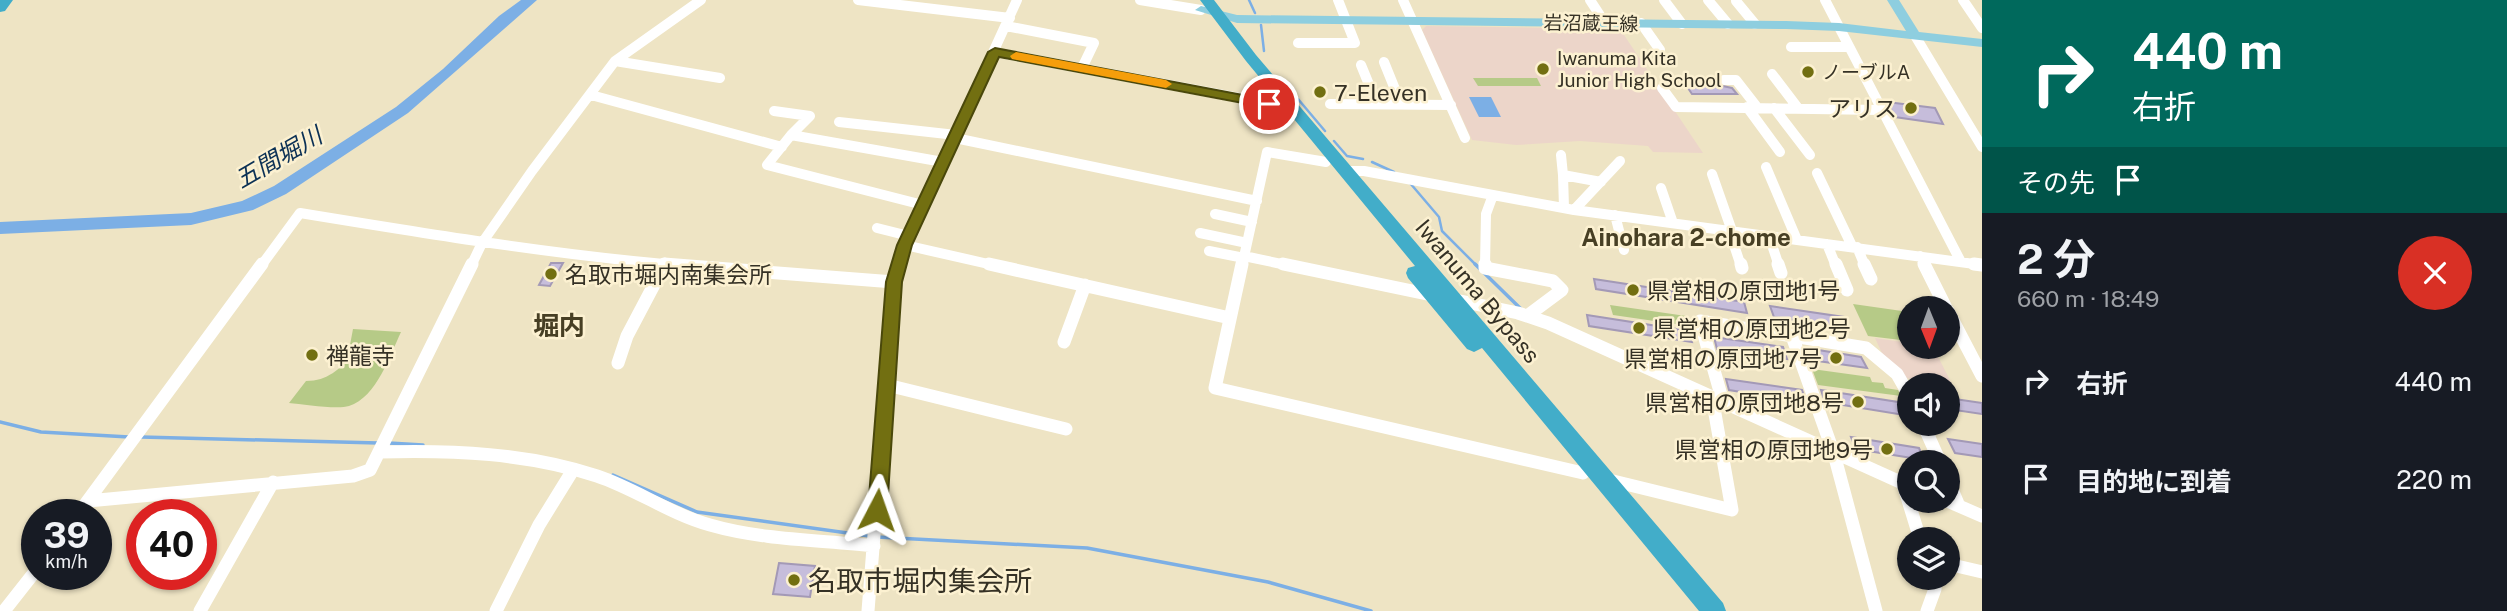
<!DOCTYPE html>
<html lang="ja">
<head>
<meta charset="utf-8">
<style>
  body { margin:0; font-family:"Public Sans","Noto Sans JP",sans-serif; background:#20242c; color:#f1f3f6; height:100vh; display:flex; flex-direction:column; font-size:26px; white-space:nowrap }
  * { box-sizing:border-box; margin:0 }
  p { font-size:23px; color:#9ea1a6 }
  .icon { flex:none; width:38px; height:38px; fill:none; stroke:currentColor; stroke-width:2; stroke-linecap:round; stroke-linejoin:round }
  .map { position:relative; flex:1; overflow:hidden }
  .sheet { display:flex; flex-direction:column; background:#171b24; width:525px }
  .sheet>* { flex:none }
  .top-card { background:#00695c; color:#fff; overflow:hidden }
  .needle { width:46px; rotate:179deg }
  .fabs { position:absolute; left:1897px; top:296px; display:grid; gap:14px }
  .fabs a { display:grid; place-items:center; width:63px; height:63px; border-radius:50%; background:#171b24; box-shadow:0 2px 5px #0004; font-size:35px }
  .speed { position:absolute; left:21px; top:499px; display:flex; gap:14px; font-size:35px; font-weight:700; text-align:center }
  .speed>* { display:grid; place-content:center; width:91px; height:91px; border-radius:50%; background:#171b24; box-shadow:0 2px 5px #0004; line-height:1 }
  .speed small { font-size:18px; font-weight:400 }
  .speed .limit { border:10px solid #d22; background:#fff; color:#111 }
  .pin { position:absolute; display:grid; place-items:center; width:60px; height:60px; color:#fff; margin:-30px; border:4px solid #fff; border-radius:50%; box-shadow:0 2px 7px #0007 }
  .me { position:absolute; width:77px; margin:-38px; rotate:4deg; stroke-linejoin:round; filter:drop-shadow(0 0 5px #0008) }
  .turn { display:flex; align-items:center; gap:24px; height:147px; padding:0 35px; font-size:32px }
  .turn .icon { width:91px; height:91px; stroke-width:2.5 }
  .turn b { display:block; font-size:49px; line-height:60px }
  .then { display:flex; align-items:center; height:66px; padding:0 35px; background:#0003; gap:14px; font-size:26px }
  .round { display:grid; place-items:center; flex:none; width:74px; height:74px; border-radius:37px; background:#20242c }
  .summary { display:flex; align-items:center; justify-content:space-between; height:119px; padding:0 35px }
  h1 { font-size:42px; font-weight:700; line-height:52px }
  ul { padding:0; list-style:none }
  li { display:flex; align-items:center; gap:21px; height:98px; padding:0 35px }
  li div { flex:1 }
  li b { display:block; font-size:26px }
  li em { font-style:normal }
  main { display:flex; flex:1; min-height:0 }
  .map>svg:first-child { display:block }
</style>
</head>
<body>
<main>
<div class="map">
<svg width="1982" height="611" viewBox="0 0 1982 611">
  <rect width="100%" height="100%" fill="#eee4c4"/>
  <path fill="#ecd5c9" d="M1426,26L1620,29L1703,153L1653,152L1648,146L1580,141L1516,145L1472,140L1422,30Z
    M1875,338L1909,343V346L1933,347L1952,384L1905,378L1886,362Z"/>
  <path fill="#b6ca87" d="M1473,78H1537L1541,86H1478Z
    M1853,304L1909,312V341L1868,336Z
    M1610,305L1686,316L1689,326L1613,315Z
    M353,329L401,332C390,355 377,397 349,406C337,410 303,404 289,403L306,381C328,381 339,369 354,354L350,345Z
    M1812,369L1870,377L1872,382L1883,383L1885,388L1898,390L1901,396L1818,385Z"/>
  <path fill="#7cafe5" d="M1469,97H1491L1501,117H1479Z"/>
  <g fill="none" stroke-linecap="round" stroke-linejoin="round">
    <path stroke="#7cafe5" stroke-width="2.5" d="M1249,0L1255,13
      M1261,25L1264,51
      M1298,99L1325,131
      M1334,141L1347,156L1363,159
      M1372,162L1394,172
      M1410,183L1439,217L1442,231L1477,266"/>
    <path stroke="#7cafe5" stroke-width="3.5" d="M1475,264L1520,308
      M0,422L41,432L129,437
      M141,437L378,443
      M389,443L423,445
      M613,475L697,512L869,536
      M877,537L1087,548L1268,582L1371,611"/>
    <path fill="#7cafe5" fill-rule="evenodd" d="M521,0H537L408,113L286,194L253,210L191,225L0,234V222L191,213L242,201L274,186L396,107L443,69L499,16Z"/>
  </g>
  <path fill="#c6bddb" stroke="#a399b6" stroke-width="2" d="M1686,85H1718L1732,88L1737,94H1692Z
    M1887,102L1935,108L1943,124L1895,117Z
    M551,263H563L550,286L539,285Z
    M1594,279L1744,302L1747,313L1596,289Z
    M1770,306L1844,317L1848,328L1774,317Z
    M1587,315L1689,331L1692,342L1589,326Z
    M1714,337L1783,347L1787,359L1717,349Z
    M1806,348L1861,357L1867,368L1811,360Z
    M1726,379L1802,390L1805,399H1802L1803,402L1729,390Z
    M1821,390L1898,402L1904,415L1825,402Z
    M1948,398L1982,403V414L1948,409Z
    M1851,437L1919,448L1924,460L1856,449Z
    M1948,439L1982,444V457L1955,453Z
    M779,563L815,566L810,597L773,594Z"/>
  <g fill="none" stroke-linecap="round" stroke-linejoin="round">
    <path stroke="#fff" stroke-width="10" d="M858,0L1010,18
      M1140,0L1201,10
      M1403,0L1465,138
      M1590,0L1605,23
      M1664,0L1682,24
      M1708,0L1728,24
      M1825,0L1961,262
      M1963,0L1982,28
      M1736,1L1755,24
      M1641,23L1660,50
      M1006,26L1094,43L1082,68
      M1914,34L1982,147
      M1298,43H1355L1338,0
      M1791,47H1849
      M994,52L1277,105
      M615,61L720,78
      M1384,62L1401,104
      M1361,65L1377,104
      M1772,74L1798,108
      M1724,80H1736L1757,107
      M1662,88L1676,107L1881,110
      M591,95L782,147
      M1330,104L1451,105
      M1747,107L1780,152
      M1774,108L1810,155
      M774,111L810,116L791,135
      M839,122L956,135
      M955,138L1257,201
      M1561,155L1563,175
      M1766,167L1797,240
      M1345,171H1364L1574,210L1982,265
      M1817,173L1852,246
      M1712,174L1732,231
      M1661,188L1673,223
      M923,205L767,165L791,135L943,162
      M1564,208L1563,175L1601,182
      M1574,210L1620,161
      M1215,214L1252,222
      M1615,215L1624,250
      M877,228L909,236
      M1729,230L1741,266
      M1200,233L1247,243
      M1769,236L1779,266
      M1827,244L1836,266
      M905,245L997,266
      M1857,247L1865,266
      M1209,251L1244,258
      M1244,256L1291,266
      M1920,256L1925,266
      M261,266L300,213C428,234 556,255 686,266
      M471,266L482,243L532,171L615,61L701,0
      M899,266L905,245L1017,0
      M1242,266L1267,152L1326,162
      M1485,266L1486,214L1493,195"/>
    <path stroke="#fff" stroke-width="13" d="M664,264L894,282
      M989,264L1230,318
      M1242,264L1215,388L1583,473
      M1283,264L1518,313L1548,323L1909,486
      M1485,264V268L1553,281L1562,290L1527,316
      M1741,264L1742,268
      M1778,264L1781,273
      M1836,264L1847,290
      M1864,264L1871,279
      M1924,264L1946,308
      M1974,264L1982,265
      M1948,311L1982,376
      M1792,336L1834,454L1876,611
      M1064,342L1085,285
      M618,363L627,336L665,264
      M887,385L1066,429
      M1723,402L1700,321L1866,348L1897,374L1909,395
      M1923,424L1940,462
      M380,452C452,450 528,453 597,476C636,489 670,514 710,525C762,540 820,540 874,546
      M1605,479L1732,510L1712,397
      M1948,480L1959,506
      M1903,484L1920,539
      M1945,500L1982,516
      M88,501L353,476L370,470L472,264
      M78,514L262,264
      M1948,564L1982,572
      M4,611L37,569
      M200,611L273,482
      M496,611L539,525L573,470
      M868,611L894,282L899,264
      M1927,611L1935,589L1931,578"/>
    <path fill="#8ecedf" fill-rule="evenodd" d="M1887,0H1899L1919,32L1982,39V47L1839,31L1786,29L1237,23L1195,10L1201,6L1237,15L1786,21L1839,23L1906,31Z"/>
    <path fill="#42adc9" fill-rule="evenodd" d="M0,0H13L5,11L0,12Z
      M1200,0H1214L1256,55L1723,603L1726,611H1699L1482,348L1474,352L1467,349L1408,278L1406,273L1408,268L1415,266L1246,61Z"/>
  </g>
  <path fill="#726f11" stroke="#4a480b" stroke-width="2" d="M995,48L1269,100L1276,104L1269,108L999,57L912,245L902,282L887,510L884,516L877,518L871,516L868,510L886,282L897,245L988,52Z"/>
  <path fill="#f59e0b" d="M1016,52L1166,80L1172,84L1166,88L1012,59L1010,56Z"/>
  <g fill="#726f11" stroke="#fcf1d1" stroke-width="2.5">
    <circle cx="1543" cy="69" r="7"/>
    <circle cx="1808" cy="72" r="7"/>
    <circle cx="1320" cy="92" r="7"/>
    <circle cx="1911" cy="108" r="7"/>
    <circle cx="551" cy="274" r="7"/>
    <circle cx="1633" cy="290" r="7"/>
    <circle cx="1639" cy="328" r="7"/>
    <circle cx="312" cy="355" r="7"/>
    <circle cx="1836" cy="358" r="7"/>
    <circle cx="1858" cy="402" r="7"/>
    <circle cx="1887" cy="449" r="7"/>
    <circle cx="794" cy="580" r="7"/>
  </g>
  <g text-anchor="middle" dominant-baseline="central" stroke-width="5" stroke-linejoin="round" paint-order="stroke">
    <g font-size="19" fill="#353125" stroke="#fcf1d1">
      <text transform="translate(1591 23) rotate(1)">岩沼蔵王線</text>
    </g>
    <g font-size="19" fill="#353125" stroke="#fcf1d1" text-anchor="start">
      <text x="1557" y="58">Iwanuma Kita<tspan x="1557" dy="22">Junior High School</tspan></text>
      <text x="1822" y="72">ノーブルA</text>
    </g>
    <g font-size="23" fill="#353125" stroke="#fcf1d1" text-anchor="start">
      <text x="1334" y="92">7-Eleven</text>
      <text x="1897" y="108" text-anchor="end">アリス</text>
      <text x="565" y="274">名取市堀内南集会所</text>
      <text x="1647" y="290">県営相の原団地1号</text>
      <text x="1653" y="328">県営相の原団地2号</text>
      <text x="326" y="355">禅龍寺</text>
      <text x="1822" y="358" text-anchor="end">県営相の原団地7号</text>
      <text x="1844" y="402" text-anchor="end">県営相の原団地8号</text>
      <text x="1873" y="449" text-anchor="end">県営相の原団地9号</text>
    </g>
    <g font-size="23" fill="#353125" stroke="#fcf1d1">
      <text transform="translate(1478 291) rotate(50)">Iwanuma Bypass</text>
    </g>
    <g font-size="24" font-style="italic" fill="#0c3155" stroke="#fcf1d1">
      <text transform="translate(278 157) rotate(-30)">五間堀川</text>
    </g>
    <g font-size="24" font-weight="bold" fill="#473f24" stroke="#fcf1d1">
      <text x="1686" y="237">Ainohara 2-chome</text>
    </g>
    <g font-size="26" font-weight="bold" fill="#473f24" stroke="#fcf1d1">
      <text x="559" y="325">堀内</text>
    </g>
    <g font-size="28" fill="#353125" stroke="#fcf1d1" text-anchor="start">
      <text x="808" y="580">名取市堀内集会所</text>
    </g>
  </g>
</svg>
<div class="fabs">
<a><svg class="needle" viewBox="-14 -14 28 28"><path d="M0-13l5 13h-10z" fill="#e53935"/><path d="M0 13l5-13h-10z" fill="#9ea1a6"/></svg></a>
<a><svg class="icon" aria-label="sound" viewBox="0 0 24 24"><path d="M4 9h4l5-4v14l-5-4H4zM17 9q2 3 0 6"/></svg></a>
<a><svg class="icon" aria-label="search" viewBox="0 0 24 24"><circle cx="10" cy="10" r="6"/><path d="M15 15l6 6"/></svg></a>
<a><svg class="icon" aria-label="layers" viewBox="0 0 24 24"><path d="M12 4l9 5-9 5-9-5zM3 14l9 5 9-5"/></svg></a>
</div>
<div class="speed"><div>39<small>km/h</small></div><div class="limit">40</div></div>
<div class="pin" style="left:1269px;top:104px;background:#d93025"><svg class="icon" aria-label="arrive" viewBox="0 0 24 24"><path d="M6 21V4h12l-3 4 3 4H6"/></svg></div>
<svg class="me" style="left:877px;top:510px" viewBox="-20 -20 40 40"><path d="M0-17L14 15 0 8-14 15z" fill="#726f11" stroke="#fff" stroke-width="4"/></svg>
</div>
<section class="sheet">
<div class="top-card">
<div class="turn"><svg class="icon" aria-label="right" viewBox="0 0 24 24"><path d="M7 20v-9h11M14 6l5 5-5 5"/></svg><div><b>440 m</b>右折</div></div>
<div class="then">その先<svg class="icon" aria-label="arrive" viewBox="0 0 24 24"><path d="M6 21V4h12l-3 4 3 4H6"/></svg></div>
</div>
<div class="summary"><div><h1>2 分</h1><p>660 m · 18:49</p></div><a class="round" style="background:#d93025;color:#fff"><svg class="icon" aria-label="close" viewBox="0 0 24 24"><path d="M6 6l12 12M18 6L6 18"/></svg></a></div>
<ul>
<li><svg class="icon" aria-label="right" viewBox="0 0 24 24"><path d="M7 20v-9h11M14 6l5 5-5 5"/></svg><div><b>右折</b></div><em>440 m</em></li>
<li><svg class="icon" aria-label="arrive" viewBox="0 0 24 24"><path d="M6 21V4h12l-3 4 3 4H6"/></svg><div><b>目的地に到着</b></div><em>220 m</em></li>
</ul>
</section>
</main>
</body>
</html>
